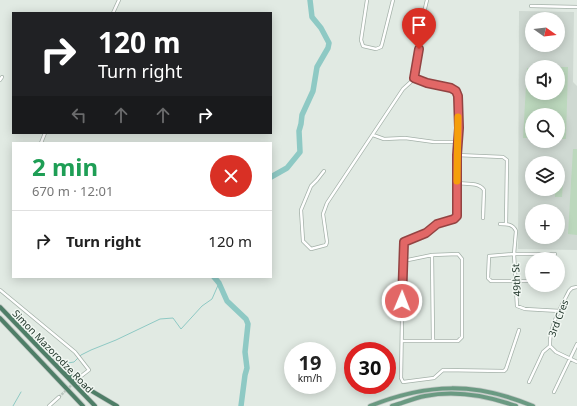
<!DOCTYPE html>
<html lang="en">
<head>
<meta charset="utf-8">
<style>
  body { margin:0; font-family:"Noto Sans",sans-serif; background:#f6f6f6; color:#222; height:100vh; display:flex; flex-direction:column; font-size:15px; white-space:nowrap }
  * { box-sizing:border-box; margin:0 }
  p { font-size:13px; color:#767676 }
  .icon { flex:none; width:22px; height:22px; fill:none; stroke:currentColor; stroke-width:2; stroke-linecap:round; stroke-linejoin:round }
  .map { position:relative; flex:1; overflow:hidden }
  .details { position:absolute; left:12px; top:142px; width:260px; height:136px; display:flex; flex-direction:column; background:#fff; border-radius:0px; box-shadow:0 2px 10px #0003 }
  .details>* { flex:none }
  .guide { position:absolute; left:12px; top:12px; width:260px; height:122px; border-radius:0px; box-shadow:0 2px 10px #0003; background:#202124; color:#fff; overflow:hidden }
  .needle { width:26px; rotate:104deg }
  .buttons { position:absolute; left:525px; top:12px; display:grid; gap:8px }
  .buttons a { display:grid; place-items:center; width:40px; height:40px; border-radius:50%; background:#fff; box-shadow:0 2px 10px #0003; font-size:20px }
  .speed { position:absolute; left:284px; top:342px; display:flex; gap:8px; font-size:20px; font-weight:700; text-align:center }
  .speed>* { display:grid; place-content:center; width:52px; height:52px; border-radius:50%; background:#fff; box-shadow:0 2px 10px #0003; line-height:1 }
  .speed small { font-size:10px; font-weight:400 }
  .speed .limit { border:6px solid #d22; background:#fff; color:#111 }
  .pin { position:absolute; display:grid; place-items:center; width:34px; height:34px; color:#fff; margin:-41px -17px; border-radius:50% 50% 50% 0; rotate:-45deg; box-shadow:0 0 4px #0007 }
  .pin .icon { rotate:45deg }
  .me { position:absolute; width:44px; margin:-22px; rotate:1deg; stroke-linejoin:round; filter:drop-shadow(0 0 3px #0008) }
  .turn { display:flex; align-items:center; gap:14px; height:84px; padding:0 20px; font-size:18px }
  .turn .icon { width:52px; height:52px; stroke-width:2.5 }
  .turn b { display:block; font-size:28px; line-height:34px }
  .lanes { display:flex; align-items:center; height:38px; padding:0 20px; background:#0003; justify-content:center; gap:20px; direction:ltr }
  .lanes .off { opacity:.35 }
  .round { display:grid; place-items:center; flex:none; width:42px; height:42px; border-radius:21px; background:#f6f6f6 }
  .summary { display:flex; align-items:center; justify-content:space-between; height:68px; padding:0 20px }
  h1 { font-size:24px; font-weight:700; line-height:30px; color:#1e9e55 }
  ul { padding:0; list-style:none }
  li { display:flex; align-items:center; gap:12px; height:60px; padding:0 20px; border-top:1px solid #e0e0e0 }
  li div { flex:1 }
  li b { display:block; font-size:15px }
  li em { font-style:normal }
  .map>svg:first-child { display:block }
</style>
</head>
<body>
<div class="map">
<svg width="577" height="406" viewBox="0 0 577 406">
  <rect width="100%" height="100%" fill="#e1eae3"/>
  <path fill="#cfd9d2" fill-rule="evenodd" d="M519,11L574,12L573,82L577,86V250L518,249ZM532,19H558V45H532ZM532,67H558V93H532ZM532,115H558V141H532ZM532,163H558V189H532ZM532,211H558V237H532Z"/>
  <path fill="#bcd8bd" d="M558,67H568L566,139H558V115H532V138H523L527,68H532V93H558Z
    M573,149H577V235L568,234Z
    M558,182H563L562,197H555V189H558Z"/>
  <g fill="none" stroke-linecap="round" stroke-linejoin="round">
    <path stroke="#8ec9c4" stroke-width="1" d="M68,363L74,362L81,355L91,350L116,340L160,319L173,318L181,329L202,306L212,299L219,283
      M13,406L21,392"/>
    <path stroke="#8ec9c4" stroke-width="5.5" d="M271,177L287,168L300,152L299,131L301,124L302,115L313,91L317,67L328,48L329,43L321,28L312,17L310,0
      M214,277L219,283L227,301L246,319L248,324L245,352L247,368L245,375L241,406"/>
    <path stroke="#bbc6bf" stroke-width="2.5" stroke-dasharray="2.5 1" stroke-linecap="butt" d="M59,397L80,377"/>
    <g stroke="#a4b1a9" stroke-width="4">
      <path id="minor" d="M367,0L361,40L363,46L376,49L381,47L382,44L393,0
        M531,6L577,7
        M113,13L119,0
        M0,80L2,77
        M373,135L384,139L405,138L434,142H459
        M41,143L45,133
        M457,155L503,157L507,160L506,224
        M324,171L317,180L311,186L301,210L303,241L311,249L326,245L327,242L323,214L327,203L403,89L414,79L418,61L421,25L427,0
        M457,183C465,184 479,182 484,190L483,218
        M500,224C507,224 513,224 516,231L514,254L517,306L525,309L560,311
        M432,255L433,341
        M403,261L404,242L426,233L437,225L446,220L453,219L457,216V155L459,128L458,96L456,91L451,88L427,83L414,79
        M532,281H491L488,278L489,256L514,254H555
        M577,287L572,288L569,291C561,307 549,327 550,346L556,352L577,362
        M0,290L75,352L89,370L80,377
        M402,341H458L462,337V259L458,254L432,255L403,261L401,378L403,382L434,378L443,370L504,371L506,369L519,330
        M529,382L543,352L550,346
        M554,392L577,344
        M49,406L59,397"/>
    </g>
    <g stroke="#c1c7c4" stroke-width="5.5">
      <path id="primary" d="M370,406C428,383 475,382 533,406
        M392,406C403,403 414,398 425,396C455,390 488,396 516,406"/>
    </g>
    <g stroke="#c1c7c4" stroke-width="5.5">
      <path id="trunk" d="M0,307L95,406
        M0,318L83,406
        M65,372L85,387L117,406"/>
    </g>
    <use href="#minor" stroke="#fff" stroke-width="2.5"/>
    <use href="#primary" stroke="#6a9a82" stroke-width="4"/>
    <use href="#trunk" stroke="#4e7e67" stroke-width="4"/>
  </g>
  <g fill="none" stroke-linecap="round" stroke-linejoin="round">
    <g stroke="#934342" stroke-width="10">
      <path id="route" d="M402,301L404,242L426,233L437,224L454,219L457,216V155L459,128L458,96L456,91L451,88L427,83L414,78L419,49"/>
    </g>
    <use href="#route" stroke="#e26766" stroke-width="7"/>
    <path stroke="#f59e0b" stroke-width="7" d="M457,181L458,117"/>
  </g>
  <g text-anchor="middle" dominant-baseline="central" stroke-width="3" stroke-linejoin="round" paint-order="stroke">
    <g font-size="10" fill="#23382d" stroke="#f1f7f2">
      <text transform="translate(516 280) rotate(-93)">49th St</text>
      <text transform="translate(558 318) rotate(-69)">3rd Cres</text>
      <text transform="translate(53 351) rotate(46)">Simon Mazorodze Road</text>
    </g>
  </g>
</svg>
<div class="buttons">
<a><svg class="needle" viewBox="-14 -14 28 28"><path d="M0-13l5 13h-10z" fill="#e53935"/><path d="M0 13l5-13h-10z" fill="#767676"/></svg></a>
<a><svg class="icon" aria-label="sound" viewBox="0 0 24 24"><path d="M4 9h4l5-4v14l-5-4H4zM17 9q2 3 0 6"/></svg></a>
<a><svg class="icon" aria-label="search" viewBox="0 0 24 24"><circle cx="10" cy="10" r="6"/><path d="M15 15l6 6"/></svg></a>
<a><svg class="icon" aria-label="layers" viewBox="0 0 24 24"><path d="M12 4l9 5-9 5-9-5zM3 14l9 5 9-5"/></svg></a>
<a>+</a>
<a>−</a>
</div>
<div class="speed"><div>19<small>km/h</small></div><div class="limit">30</div></div>
<div class="pin" style="left:419px;top:49px;background:#d93025"><svg class="icon" aria-label="arrive" viewBox="0 0 24 24"><path d="M6 21V4h12l-3 4 3 4H6"/></svg></div>
<svg class="me" style="left:402px;top:301px" viewBox="-20 -20 40 40"><circle r="17" fill="#e26766" stroke="#fff" stroke-width="3"/><path d="M0-11L8 9 0 5-8 9z" fill="#fff"/></svg>
<div class="guide">
<div class="turn"><svg class="icon" aria-label="right" viewBox="0 0 24 24"><path d="M7 20v-9h11M14 6l5 5-5 5"/></svg><div><b>120 m</b>Turn right</div></div>
<div class="lanes"><svg class="icon off" aria-label="left" viewBox="0 0 24 24"><path d="M17 20v-9H6M10 6l-5 5 5 5"/></svg><svg class="icon off" aria-label="ahead" viewBox="0 0 24 24"><path d="M12 20V5M6 11l6-6 6 6"/></svg><svg class="icon off" aria-label="ahead" viewBox="0 0 24 24"><path d="M12 20V5M6 11l6-6 6 6"/></svg><svg class="icon" aria-label="right" viewBox="0 0 24 24"><path d="M7 20v-9h11M14 6l5 5-5 5"/></svg></div>
</div>
<section class="details">
<div class="summary"><div><h1>2 min</h1><p>670 m · 12:01</p></div><a class="round" style="background:#d93025;color:#fff"><svg class="icon" aria-label="close" viewBox="0 0 24 24"><path d="M6 6l12 12M18 6L6 18"/></svg></a></div>
<ul>
<li><svg class="icon" aria-label="right" viewBox="0 0 24 24"><path d="M7 20v-9h11M14 6l5 5-5 5"/></svg><div><b>Turn right</b></div><em>120 m</em></li>
</ul>
</section>
</div>
</body>
</html>
